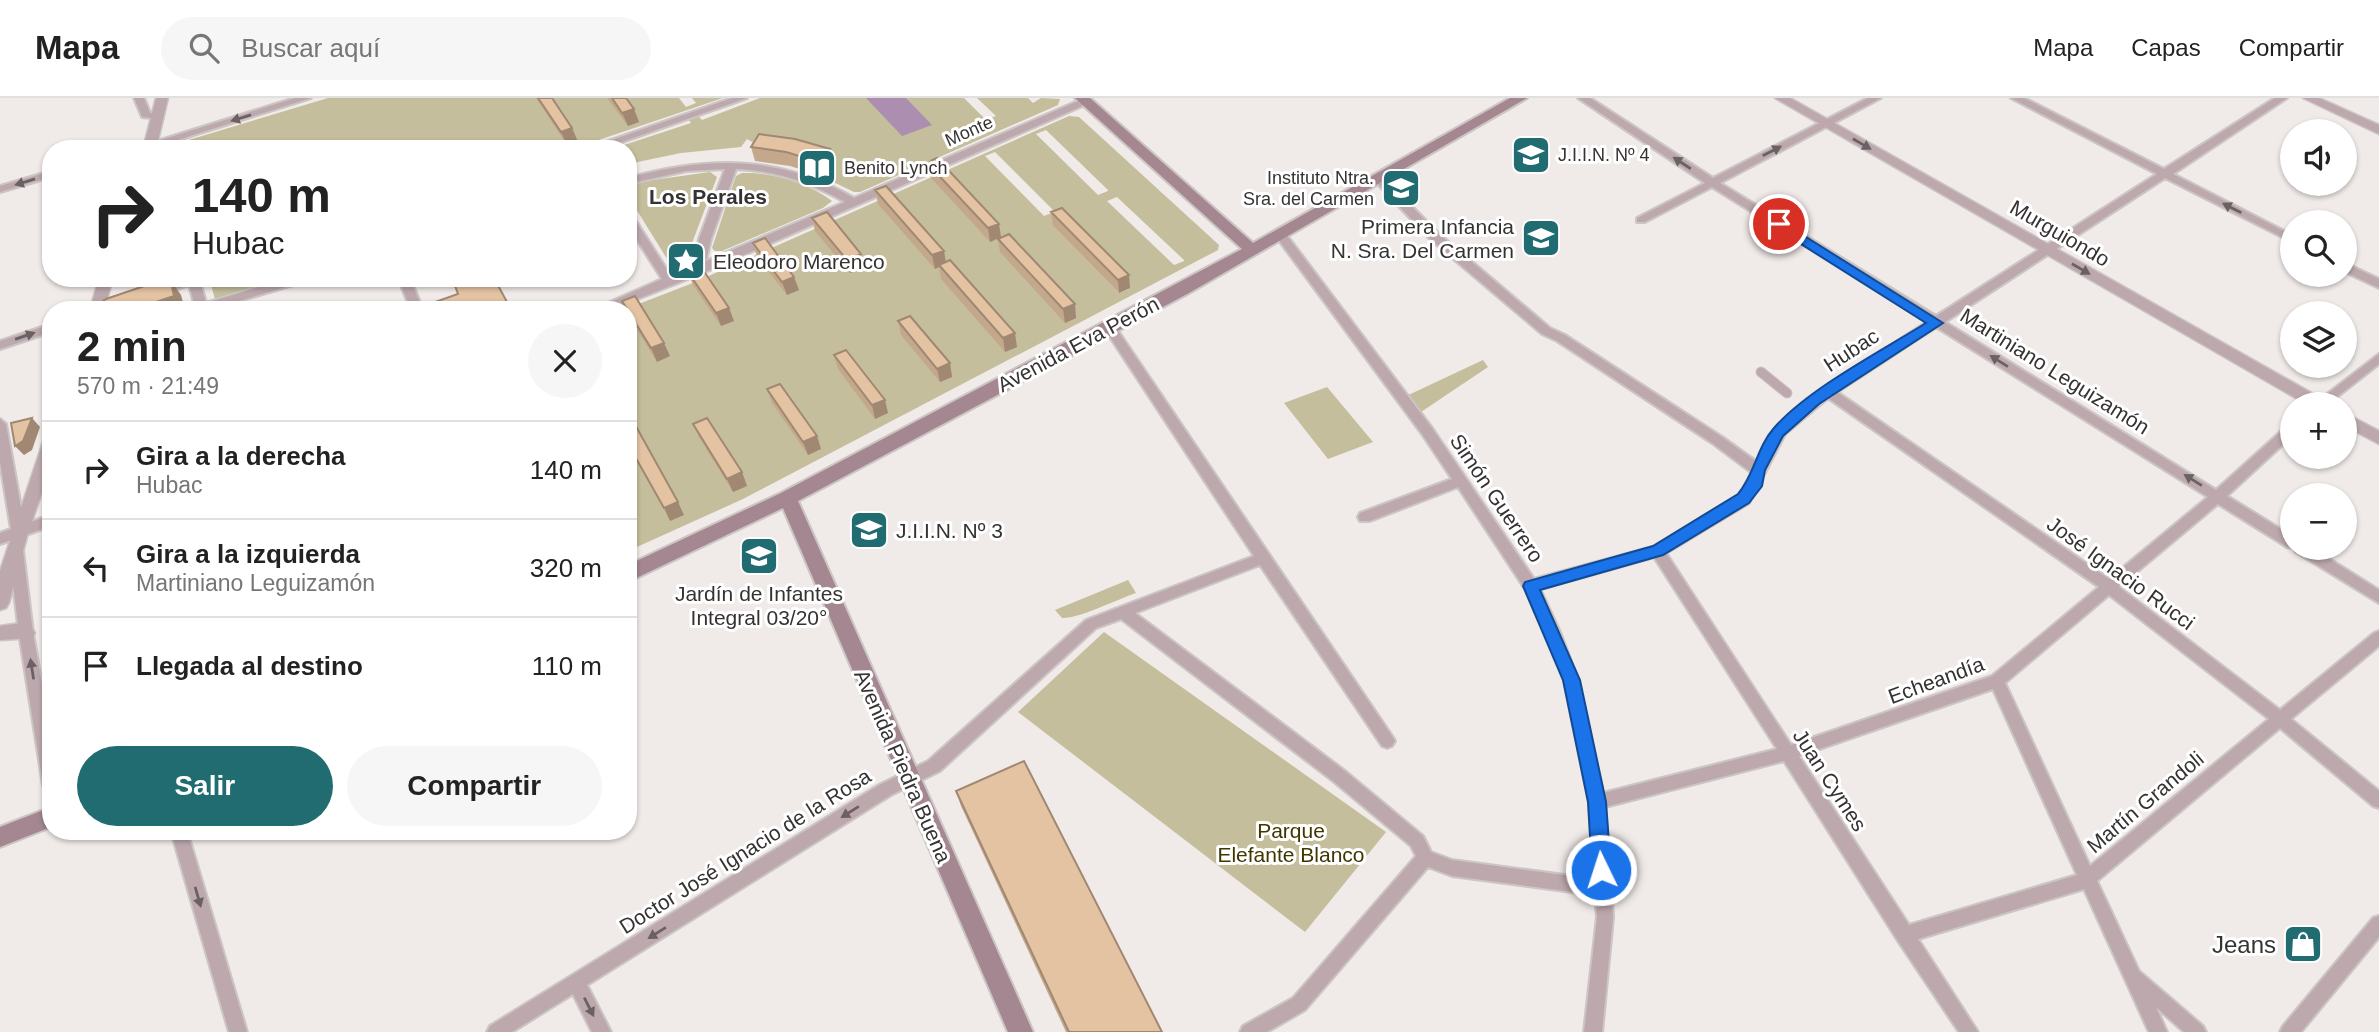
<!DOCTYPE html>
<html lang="es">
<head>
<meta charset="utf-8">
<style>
  body { margin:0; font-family:Helvetica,sans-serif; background:#f6f6f6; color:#222; height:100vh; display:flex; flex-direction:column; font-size:26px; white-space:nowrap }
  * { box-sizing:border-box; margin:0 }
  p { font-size:23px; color:#767676 }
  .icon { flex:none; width:38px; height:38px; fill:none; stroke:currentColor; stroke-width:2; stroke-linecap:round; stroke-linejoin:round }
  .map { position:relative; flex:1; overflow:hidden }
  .details { position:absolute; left:42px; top:203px; width:595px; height:539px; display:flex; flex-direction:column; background:#fff; border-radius:28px; box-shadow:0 2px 5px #0004 }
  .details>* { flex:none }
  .banner { position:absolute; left:42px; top:42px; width:595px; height:147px; border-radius:28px; box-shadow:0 2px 5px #0004; background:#fff; color:#222; overflow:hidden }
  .tools { position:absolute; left:2280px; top:21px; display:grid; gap:14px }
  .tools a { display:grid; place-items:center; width:77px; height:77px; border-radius:50%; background:#fff; box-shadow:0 2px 5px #0004; font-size:35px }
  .pin { position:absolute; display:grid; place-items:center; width:60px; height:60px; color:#fff; margin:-30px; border:4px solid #fff; border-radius:50%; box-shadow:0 2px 7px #0007 }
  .me { position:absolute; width:77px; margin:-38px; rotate:356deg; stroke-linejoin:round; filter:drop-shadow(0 0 5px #0008) }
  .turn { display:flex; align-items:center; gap:24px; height:147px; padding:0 35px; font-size:32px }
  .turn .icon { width:91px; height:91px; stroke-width:2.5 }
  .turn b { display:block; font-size:49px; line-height:60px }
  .round { display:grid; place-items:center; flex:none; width:74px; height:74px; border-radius:37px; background:#f6f6f6 }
  .summary { display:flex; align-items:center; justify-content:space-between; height:119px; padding:0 35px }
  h1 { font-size:42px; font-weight:700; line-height:52px }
  .action { display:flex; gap:14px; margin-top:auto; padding:14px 35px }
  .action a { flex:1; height:80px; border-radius:42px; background:#206c71; color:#fff; font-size:28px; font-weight:700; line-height:80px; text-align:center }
  .action a+a { background:#f6f6f6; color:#222 }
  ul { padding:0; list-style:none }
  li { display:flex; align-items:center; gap:21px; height:98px; padding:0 35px; border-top:2px solid #e0e0e0 }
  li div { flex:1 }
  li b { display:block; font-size:26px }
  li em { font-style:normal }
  header { display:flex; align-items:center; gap:42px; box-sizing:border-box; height:98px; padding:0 35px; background:#fff; border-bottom:2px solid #e0e0e0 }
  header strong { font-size:33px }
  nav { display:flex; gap:38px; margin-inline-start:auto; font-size:24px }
  .search { width:490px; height:63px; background:#f6f6f6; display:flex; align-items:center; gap:18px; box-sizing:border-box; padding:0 24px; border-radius:38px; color:#767676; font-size:26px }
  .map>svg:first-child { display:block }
</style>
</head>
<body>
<header>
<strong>Mapa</strong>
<div class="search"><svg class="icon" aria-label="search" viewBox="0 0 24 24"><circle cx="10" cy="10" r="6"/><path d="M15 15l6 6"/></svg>Buscar aquí</div>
<nav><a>Mapa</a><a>Capas</a><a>Compartir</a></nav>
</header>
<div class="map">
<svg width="2379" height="934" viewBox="0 0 2379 934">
  <rect width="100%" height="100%" fill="#f0eae8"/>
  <path fill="#c4be9c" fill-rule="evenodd" d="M328,0H679L686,9L696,5L692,0H723L572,51H175L182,44Z
    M760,0H964L986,22L996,18L977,0H1028L1033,5L1041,0L1060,1L1058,7L860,94H854L819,77L833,65L763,50L747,41L741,49L681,55L628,66V51H599L615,46L618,49L691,25L688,21L698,18L702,22Z
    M1069,18L1079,19L1219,147L1218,152L743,401L628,453V212H623L693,185ZM1046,32L1108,92V93L1098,97L1036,36ZM995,54L1054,113V114L1044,118L985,58ZM1117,99L1184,162V163L1174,167L1107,103ZM1053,128L1129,191L1119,195Z
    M710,74L717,79L686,161L678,165L669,164L628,98V90L639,84Z
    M742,75C771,74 809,85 832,103L823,110L722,153H715L712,150L736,78Z
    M209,180H285L215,201Z
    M1483,262L1488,269L1415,318L1402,300Z
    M1327,289L1373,344L1328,361L1284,305Z
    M1128,482L1136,495C1118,501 1078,521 1062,520L1055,512Z
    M1104,534L1386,734L1305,834L1018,614Z"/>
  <path fill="#ac8fb0" d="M866,0H906L932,27L902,38Z"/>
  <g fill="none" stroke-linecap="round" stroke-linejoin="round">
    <g stroke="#cbc5c4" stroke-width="11">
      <path id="pedestrian" d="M1761,274L1787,295"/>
    </g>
    <g stroke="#cbc5c4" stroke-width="4">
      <path id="minor" d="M134,0H144L150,15L161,17V21L142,19Z
        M295,0H311L149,51H132Z
        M732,0H747L602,51H586Z
        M1085,0L1090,3L1089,5L703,175L610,212H592L662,181L628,128V116L632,117L671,178L694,168L699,141L725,71L686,73L628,86V80C709,58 780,57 854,100ZM736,71C775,72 811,85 845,104L706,163L711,141Z
        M1578,0H1590L1713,80L1868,0H1881L1720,85L1936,218L2157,76L2011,0H2024L2164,71L2275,0H2287L2173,76L2292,137V144L2165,80L1945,224L2216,392L2287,328L2292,327V338L2227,398L2292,438L2294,450L2287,449L2218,406L2119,489L2280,612L2374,535L2379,533V548L2291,621L2379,693V710L2373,708L2280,630L2097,783L2139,873L2203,928L2206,934H2184L2156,909L2167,934H2149L2084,791L1918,841L1978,934H1959L1898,843L1784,663L1605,709L1613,819L1602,934H1584L1597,819L1595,797L1452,778L1428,769L1305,912L1267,934H1240L1243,928L1293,900L1416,758L1411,748L1333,683L1121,521L1096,530L940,673L891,697L587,887L611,934H592L573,896L512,934H487L490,928L879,687L928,663L1086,522L1254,458L1106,233L1104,230L1106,227H1114L1392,638L1395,643L1392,648L1387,650L1382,648L1260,467L1135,515L1345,673L1423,738L1431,754L1452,762L1594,781L1589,704L1564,582L1546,534L1525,491L1458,389L1370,423H1360L1358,419L1360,415L1452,381L1422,336L1275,137L1277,135H1285L1432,330L1534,481L1653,449L1739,397L1752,375L1712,345L1557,243L1542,236L1430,141L1375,83V79H1383L1438,135L1550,230L1565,237L1722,339L1757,364L1772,334L1789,316L1810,300L1927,224L1712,89L1645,124H1637V120L1705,85ZM1936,229L2208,399L2109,481L1837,294ZM1828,300L2099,489L1992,578L1791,647L1666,455L1749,405L1785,336ZM1654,459L1777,651L1603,695L1578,582L1560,534L1540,491ZM2109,497L2269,621L2090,768L2005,585ZM1993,591L2077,777L1909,827L1799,658Z
        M51,73V79L0,94V88Z
        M2345,165L2379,181V190L2345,174Z
        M183,180H199L206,205L288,180H308L306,183L209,212H196L189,187L159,197L153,193L155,190Z
        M398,180H410L423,212H411Z
        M51,226V234L0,251V243Z
        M2379,256V266L2328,306H2314Z
        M0,321L6,326L24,426L51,417V428L0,446V435L11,431L0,364Z
        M16,448L21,449L23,453L33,535L51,639V694L45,692L43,687L19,535L9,453L11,449Z
        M2294,450H2312L2379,492V505L2296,454Z
        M171,733H187L247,934H229Z
        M2379,818V839L2301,934H2280L2283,928L2373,820Z"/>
    </g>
    <g stroke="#cbc5c4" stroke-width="3">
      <path id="tertiary" d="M156,0H168L156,51H143Z
        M1775,0H1790L2324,302L2326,306H2306Z
        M2303,0H2319L2379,27V36Z
        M99,180H113L104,212H90Z
        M2345,315L2379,333V346L2345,328Z
        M51,338V368L28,435L9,505L6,510L0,512V473L43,344Z
        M21,525L32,530L35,535L32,540L0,542V528Z"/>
    </g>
    <g stroke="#cbc5c4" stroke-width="4">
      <path id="secondary" d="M1075,0H1090L1253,145L1510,0H1527L1189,195L798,403L1033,934H1008L783,410L628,484V467L781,395L1242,151Z
        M51,709V729L0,749V729Z"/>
    </g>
    <use href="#pedestrian" stroke="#bda8ae" stroke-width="9"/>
    <use href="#minor" fill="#bda8ae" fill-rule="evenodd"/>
    <use href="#tertiary" fill="#bda8ae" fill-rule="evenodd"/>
    <use href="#secondary" fill="#a58791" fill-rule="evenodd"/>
  </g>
  <path fill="#c4a88c" d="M536,0H552L572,30L578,44L567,47Z
    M607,0H626L639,24L628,28Z
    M751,49L830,51L834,65L819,77L790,68L755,63Z
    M928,66L1001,139L990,144L931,80Z
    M875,92L944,153L946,164L1017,249L1005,254L941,181L939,169L935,171L878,106Z
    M1051,114L1130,190L1119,195L1053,128Z
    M812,120L864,169L850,175L815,133Z
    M998,141L1076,220L1065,225L1000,154Z
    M753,145L799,192L787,197L757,159Z
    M688,174L729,210L734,223L721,228L693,187Z
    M622,203L670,258L657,264L628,217V212H626Z
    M898,223L950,265L952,279L940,284L901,237Z
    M834,257L888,315L875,321L838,271Z
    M767,291L817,338L821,351L808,357L772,305Z
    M693,326L742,374L747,388L733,394L699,339Z
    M956,693L1162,934H1066L961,708Z"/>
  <path fill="#a08872" d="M634,11L639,24L628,28L622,15Z
    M572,30L578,44L567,47L561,34Z
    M830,51L834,65L819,77L816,63Z
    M999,126L1001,139L990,144L988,130Z
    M944,153L946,166L939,167V169L935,171L932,157Z
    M861,156L864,169L850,175L847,162Z
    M1129,177L1130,190L1119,195L1118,182Z
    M794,179L799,192L787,197L782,184Z
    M171,183L181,197L185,212H132Z
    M507,204L511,212H486Z
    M1075,206L1076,220L1065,225L1063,211Z
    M729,210L734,223L721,228L716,215Z
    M1015,235L1017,249L1005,254L1003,240Z
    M664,245L670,258L657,264L651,250Z
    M950,265L952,279L940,284L937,271Z
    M885,302L888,315L875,321L872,307Z
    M32,320L40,329L32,352L24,357L15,348Z
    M817,338L821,351L808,357L803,344Z
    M742,374L747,388L733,394L727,381Z
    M678,404L684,417L670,423L664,410Z"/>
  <path fill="#e4c3a3" stroke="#a08872" stroke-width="2" d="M538,0H552L572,30L561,34Z
    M612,0H626L634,11L622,15Z
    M759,36L795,41L830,51L816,63L786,54L751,49Z
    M937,60L999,126L988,130L928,66L932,62Z
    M886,88L944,153L932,157L875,92Z
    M1062,110L1129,177L1118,182L1051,114Z
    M827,114L861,156L847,162L812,120Z
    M1009,136L1075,206L1063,211L998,141Z
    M765,140L794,179L782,184L753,145Z
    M950,162L1015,235L1003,240L939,167Z
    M701,169L729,210L716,215L688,174Z
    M467,180H494L507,204L486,212H425L424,208L458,196L454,185Z
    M162,182L171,183L174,198L132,212H97L99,206L106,201Z
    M635,198L664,245L651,250L622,203Z
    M910,218L950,265L937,271L898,223Z
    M846,252L885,302L872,307L834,257Z
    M780,286L817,338L803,344L767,291Z
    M628,314L678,404L664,410L628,346Z
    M32,320L23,343L15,348L11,325Z
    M707,320L742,374L727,381L693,326Z
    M1024,663L1162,934H1069L956,693Z"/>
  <defs><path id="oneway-solid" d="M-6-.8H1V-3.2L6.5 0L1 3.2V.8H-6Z" transform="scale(1.75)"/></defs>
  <g fill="#6b6164">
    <use href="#oneway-solid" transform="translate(241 20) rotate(163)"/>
    <use href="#oneway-solid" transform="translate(1862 46) rotate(30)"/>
    <use href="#oneway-solid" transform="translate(1772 53) rotate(-27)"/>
    <use href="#oneway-solid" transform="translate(1682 65) rotate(-147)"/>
    <use href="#oneway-solid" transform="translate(25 84) rotate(163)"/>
    <use href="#oneway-solid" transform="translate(2232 110) rotate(-153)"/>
    <use href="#oneway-solid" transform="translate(2081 171) rotate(30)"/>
    <use href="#oneway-solid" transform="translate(25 238) rotate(-19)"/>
    <use href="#oneway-solid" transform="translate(1999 263) rotate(-148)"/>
    <use href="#oneway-solid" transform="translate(2193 382) rotate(-148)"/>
    <use href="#oneway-solid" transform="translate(32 571) rotate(-99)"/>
    <use href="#oneway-solid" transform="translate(850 714) rotate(148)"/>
    <use href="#oneway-solid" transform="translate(198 799) rotate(74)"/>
    <use href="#oneway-solid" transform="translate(657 835) rotate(148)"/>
    <use href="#oneway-solid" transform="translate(589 909) rotate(63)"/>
  </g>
  <path fill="#1a73e8" stroke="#114b97" stroke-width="2" d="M1779,122L1943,225L1819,306L1783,338L1765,372L1762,388L1749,405L1663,457L1540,492L1580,582L1606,704L1611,772L1608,778L1601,781L1595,778L1592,772L1588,704L1563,582L1523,488L1525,484L1653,448L1738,396C1754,378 1757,349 1774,330C1808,291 1881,253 1926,225L1774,129L1773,126Z"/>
  <defs>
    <g id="school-square" transform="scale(2.0125)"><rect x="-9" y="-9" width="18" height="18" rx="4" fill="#206c71" stroke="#fff"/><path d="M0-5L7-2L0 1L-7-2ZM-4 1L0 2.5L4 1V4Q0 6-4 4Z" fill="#fff"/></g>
    <g id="library-square" transform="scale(2.0125)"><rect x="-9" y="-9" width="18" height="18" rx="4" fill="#206c71" stroke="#fff"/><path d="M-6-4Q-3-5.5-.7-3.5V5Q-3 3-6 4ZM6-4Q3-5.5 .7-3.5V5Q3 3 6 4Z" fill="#fff"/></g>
    <g id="sight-square" transform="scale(2.0125)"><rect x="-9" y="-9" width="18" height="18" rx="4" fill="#206c71" stroke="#fff"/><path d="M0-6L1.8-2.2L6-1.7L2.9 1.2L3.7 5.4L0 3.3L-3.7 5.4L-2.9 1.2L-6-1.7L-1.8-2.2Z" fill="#fff"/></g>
    <g id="shop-square" transform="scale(2.0125)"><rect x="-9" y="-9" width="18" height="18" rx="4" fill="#206c71" stroke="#fff"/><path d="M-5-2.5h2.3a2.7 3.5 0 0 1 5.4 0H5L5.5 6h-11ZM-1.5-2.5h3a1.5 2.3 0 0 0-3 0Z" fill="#fff"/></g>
  </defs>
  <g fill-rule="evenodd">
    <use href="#school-square" x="1531" y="57"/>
    <use href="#library-square" x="817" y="70"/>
    <use href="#school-square" x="1401" y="90"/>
    <use href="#school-square" x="1541" y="140"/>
    <use href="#sight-square" x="686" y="163"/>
    <use href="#school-square" x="869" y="432"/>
    <use href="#school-square" x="759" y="458"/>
    <use href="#shop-square" x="2303" y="846"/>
  </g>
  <g text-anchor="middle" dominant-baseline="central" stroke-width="6" stroke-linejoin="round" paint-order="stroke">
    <g font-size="18" fill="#353232" stroke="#fff">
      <text transform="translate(969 33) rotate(-24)">Monte</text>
    </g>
    <g font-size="18" fill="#353232" stroke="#fff" text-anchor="start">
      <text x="1558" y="57">J.I.I.N. Nº 4</text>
      <text x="844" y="70">Benito Lynch</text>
      <text x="1374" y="80" text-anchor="end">Instituto Ntra.<tspan x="1374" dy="21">Sra. del Carmen</tspan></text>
    </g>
    <g font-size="21" font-weight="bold" fill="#353232" stroke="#fff">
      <text x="708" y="98">Los Perales</text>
    </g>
    <g font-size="21" fill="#353232" stroke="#fff" text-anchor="start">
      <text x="1514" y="128" text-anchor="end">Primera Infancia<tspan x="1514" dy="24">N. Sra. Del Carmen</tspan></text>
      <text x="713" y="163">Eleodoro Marenco</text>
      <text x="896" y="432">J.I.I.N. Nº 3</text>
      <text x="759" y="495" text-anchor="middle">Jardín de Infantes<tspan x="759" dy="24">Integral 03/20°</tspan></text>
    </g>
    <g font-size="21" fill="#353232" stroke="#fff">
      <text transform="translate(2060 135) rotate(30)">Murguiondo</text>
      <text transform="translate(1078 246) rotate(-28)">Avenida Eva Perón</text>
      <text transform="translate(1851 252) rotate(-33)">Hubac</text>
      <text transform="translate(2055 273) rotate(32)">Martiniano Leguizamón</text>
      <text transform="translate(1497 400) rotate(56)">Simón Guerrero</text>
      <text transform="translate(2121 475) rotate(36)">José Ignacio Rucci</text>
      <text transform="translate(1936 582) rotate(-20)">Echeandía</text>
      <text transform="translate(903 668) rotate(66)">Avenida Piedra Buena</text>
      <text transform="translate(1830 682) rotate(57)">Juan Cymes</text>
      <text transform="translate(2145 704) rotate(-40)">Martín Grandoli</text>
      <text transform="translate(745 753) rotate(-32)">Doctor José Ignacio de la Rosa</text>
    </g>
    <g font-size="21" fill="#403700" stroke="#fff">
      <text x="1291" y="732">Parque<tspan x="1291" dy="24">Elefante Blanco</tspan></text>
    </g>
    <g font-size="24" fill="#353232" stroke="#fff" text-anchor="end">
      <text x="2276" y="846">Jeans</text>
    </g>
  </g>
</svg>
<div class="tools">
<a><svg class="icon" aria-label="sound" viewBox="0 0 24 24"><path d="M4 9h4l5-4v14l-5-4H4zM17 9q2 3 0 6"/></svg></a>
<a><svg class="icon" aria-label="search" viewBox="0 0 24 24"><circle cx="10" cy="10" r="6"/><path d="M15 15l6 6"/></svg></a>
<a><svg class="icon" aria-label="layers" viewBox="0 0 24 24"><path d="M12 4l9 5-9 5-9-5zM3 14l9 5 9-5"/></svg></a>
<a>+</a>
<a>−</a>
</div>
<div class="pin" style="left:1779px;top:126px;background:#d93025"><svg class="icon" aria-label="arrive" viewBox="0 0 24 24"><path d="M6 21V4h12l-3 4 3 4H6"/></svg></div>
<svg class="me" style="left:1601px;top:772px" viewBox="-20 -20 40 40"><circle r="17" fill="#1a73e8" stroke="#fff" stroke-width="3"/><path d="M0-11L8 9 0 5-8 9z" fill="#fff"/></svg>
<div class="banner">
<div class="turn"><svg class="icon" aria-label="right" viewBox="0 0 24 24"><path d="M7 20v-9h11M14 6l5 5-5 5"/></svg><div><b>140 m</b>Hubac</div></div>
</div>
<section class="details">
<div class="summary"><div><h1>2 min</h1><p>570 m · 21:49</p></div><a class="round"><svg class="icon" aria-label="close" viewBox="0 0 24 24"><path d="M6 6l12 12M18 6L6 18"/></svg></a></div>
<ul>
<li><svg class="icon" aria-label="right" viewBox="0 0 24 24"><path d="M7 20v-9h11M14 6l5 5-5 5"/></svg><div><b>Gira a la derecha</b><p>Hubac</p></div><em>140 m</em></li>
<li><svg class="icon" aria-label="left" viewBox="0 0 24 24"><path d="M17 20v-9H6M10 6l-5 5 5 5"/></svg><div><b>Gira a la izquierda</b><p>Martiniano Leguizamón</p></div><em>320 m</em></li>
<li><svg class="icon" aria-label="arrive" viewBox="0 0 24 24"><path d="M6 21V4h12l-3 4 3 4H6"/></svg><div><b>Llegada al destino</b></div><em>110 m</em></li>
</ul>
<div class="action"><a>Salir</a><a>Compartir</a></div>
</section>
</div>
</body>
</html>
